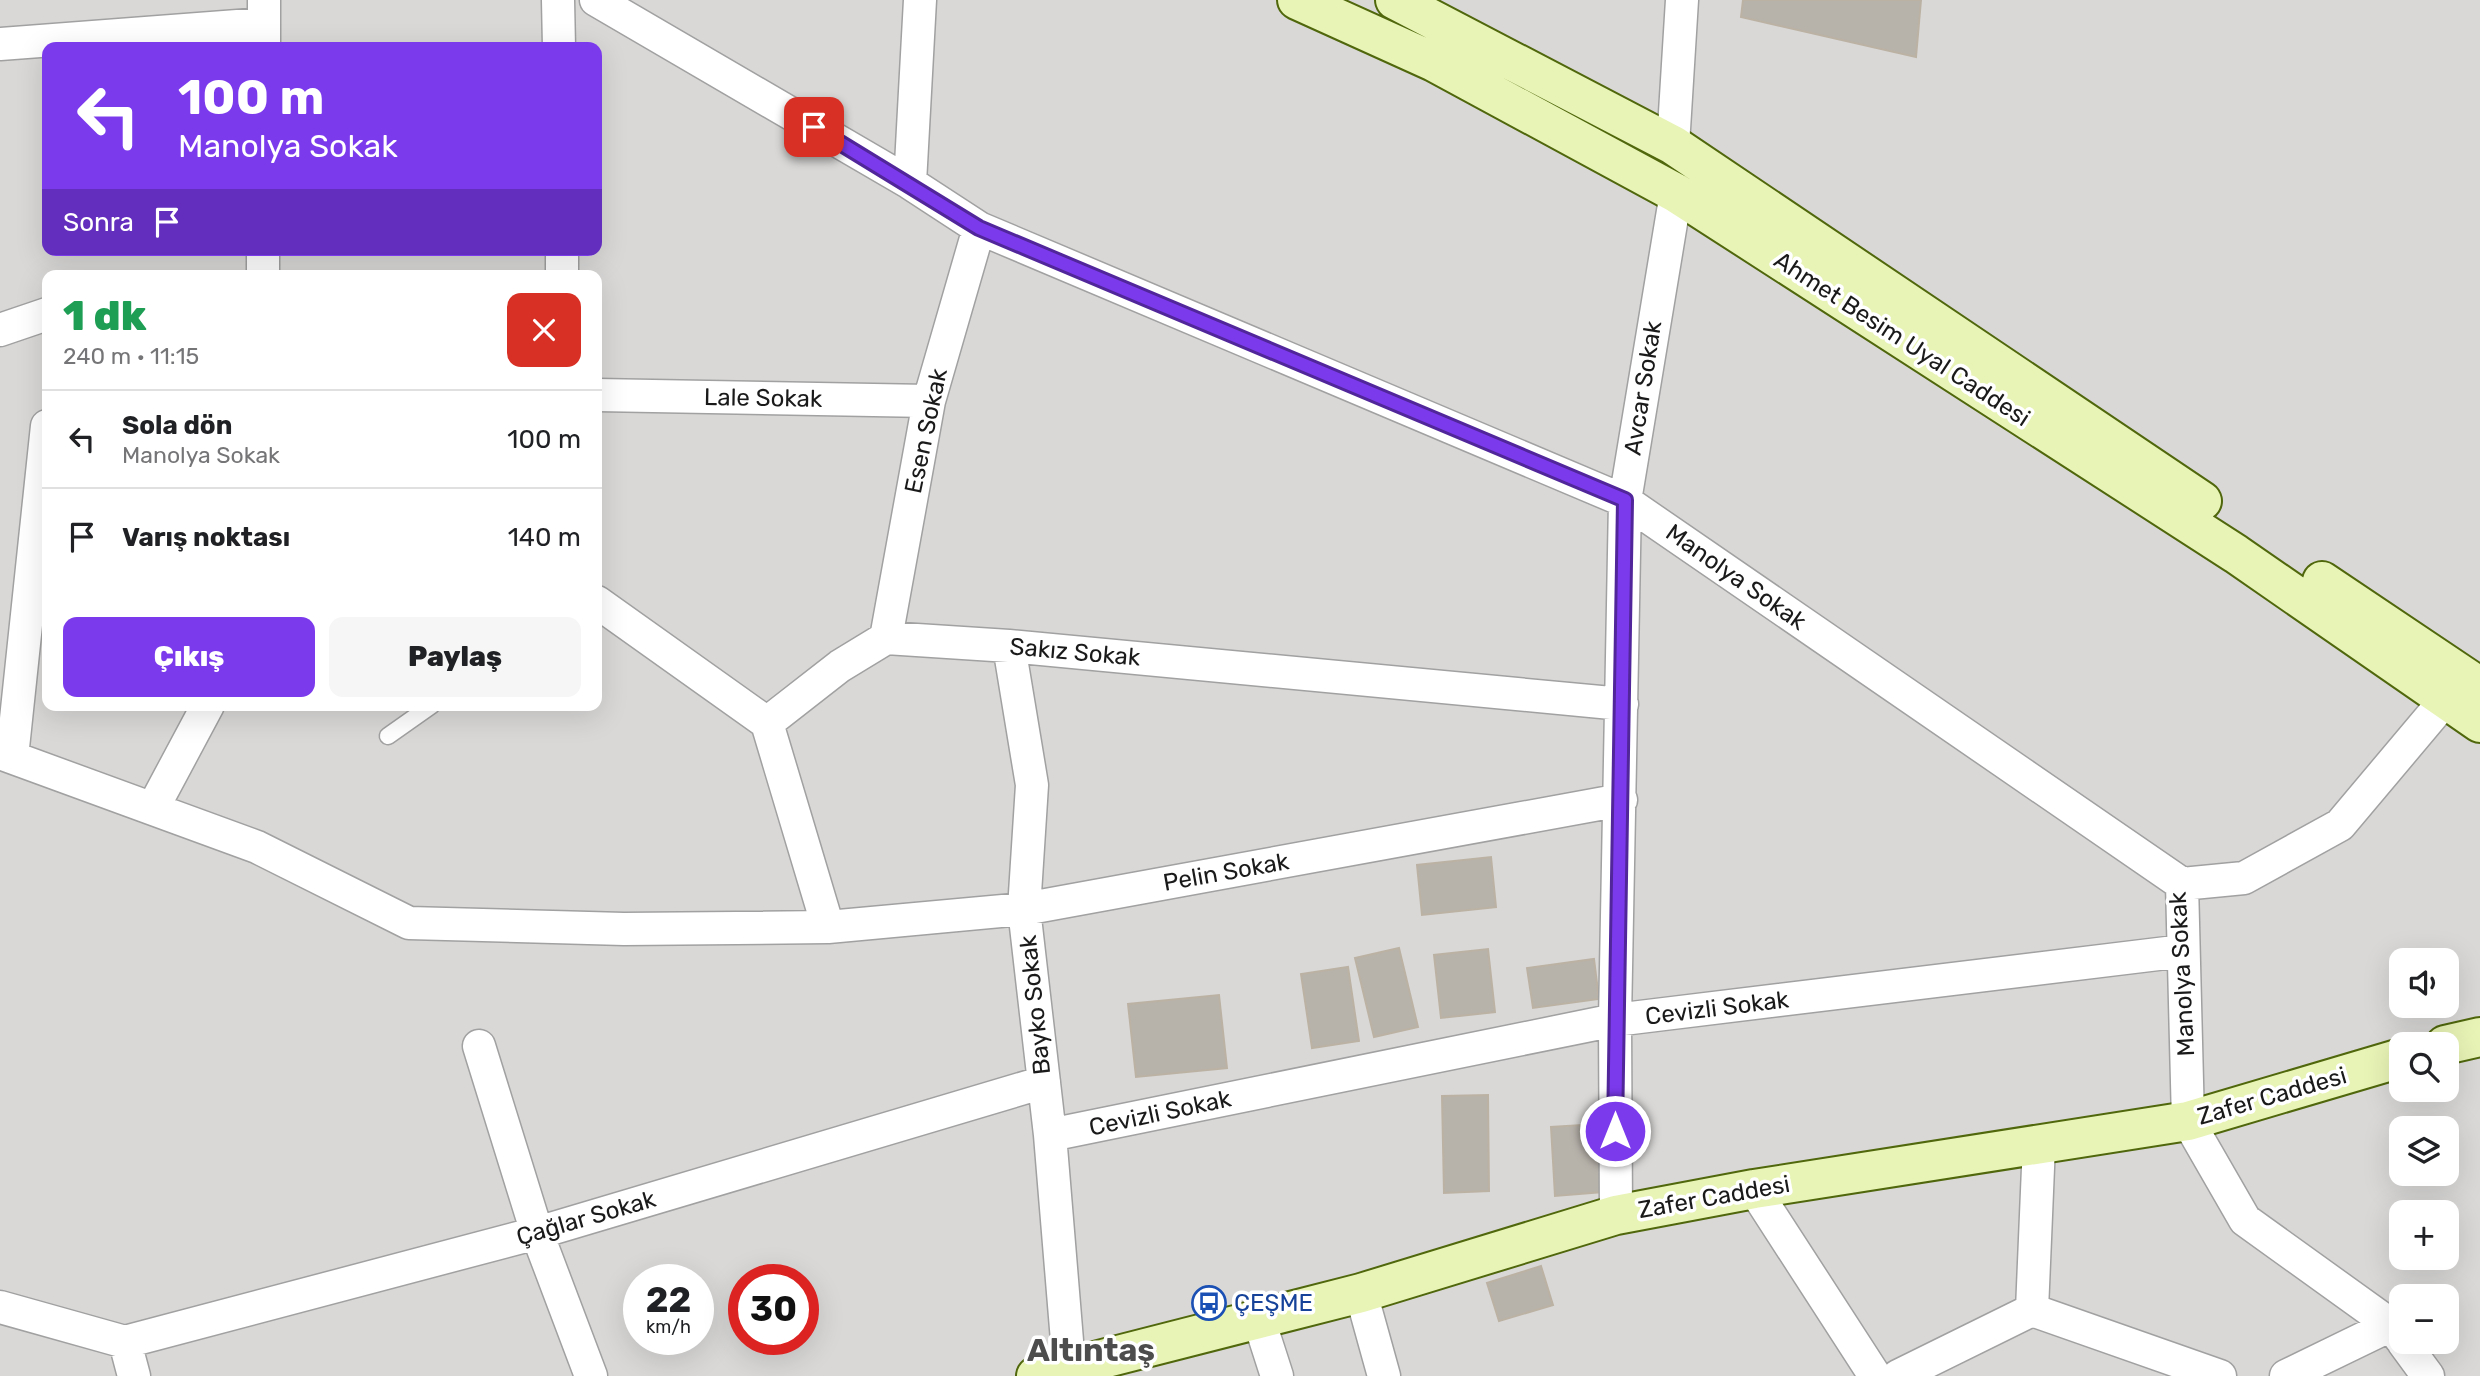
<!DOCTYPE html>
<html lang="tr">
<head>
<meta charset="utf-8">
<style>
  body { margin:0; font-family:Rubik,sans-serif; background:#f6f6f6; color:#202124; height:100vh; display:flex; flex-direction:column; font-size:26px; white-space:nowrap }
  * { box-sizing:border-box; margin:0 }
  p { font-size:23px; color:#757577 }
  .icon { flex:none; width:38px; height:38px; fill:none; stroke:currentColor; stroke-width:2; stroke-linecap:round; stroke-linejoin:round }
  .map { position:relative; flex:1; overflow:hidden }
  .drawer { position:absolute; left:42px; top:270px; width:560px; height:441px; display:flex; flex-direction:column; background:#fff; border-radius:14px; box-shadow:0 7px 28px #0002 }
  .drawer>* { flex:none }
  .top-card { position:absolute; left:42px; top:42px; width:560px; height:214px; border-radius:14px; box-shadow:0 7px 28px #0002; background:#7c3aed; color:#fff; overflow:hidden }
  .controls { position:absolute; left:2389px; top:948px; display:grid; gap:14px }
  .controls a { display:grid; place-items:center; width:70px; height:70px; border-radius:14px; background:#fff; box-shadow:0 7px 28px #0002; font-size:35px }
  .speed { position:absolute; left:623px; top:1264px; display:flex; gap:14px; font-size:35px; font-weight:700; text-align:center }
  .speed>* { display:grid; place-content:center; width:91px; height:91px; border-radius:50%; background:#fff; box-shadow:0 7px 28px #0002; line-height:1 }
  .speed small { font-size:18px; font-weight:400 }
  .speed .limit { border:10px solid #d22; background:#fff; color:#111 }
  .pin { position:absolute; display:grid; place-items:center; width:60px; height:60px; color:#fff; margin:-30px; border-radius:14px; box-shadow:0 4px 10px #0006 }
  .me { position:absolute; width:77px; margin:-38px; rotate:0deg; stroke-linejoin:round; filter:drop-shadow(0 0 5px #0008) }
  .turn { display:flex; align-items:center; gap:24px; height:147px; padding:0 21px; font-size:32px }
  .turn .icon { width:91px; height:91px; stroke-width:2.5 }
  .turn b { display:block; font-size:49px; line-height:60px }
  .then { display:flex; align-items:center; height:66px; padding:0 21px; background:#0003; gap:14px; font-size:26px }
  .round { display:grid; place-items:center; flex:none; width:74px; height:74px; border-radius:14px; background:#f6f6f6 }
  .head { display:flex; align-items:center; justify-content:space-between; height:119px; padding:0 21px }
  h1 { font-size:42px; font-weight:800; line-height:52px; color:#1e9e55 }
  .primary-button { display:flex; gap:14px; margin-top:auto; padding:14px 21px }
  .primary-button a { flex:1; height:80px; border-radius:14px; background:#7c3aed; color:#fff; font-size:28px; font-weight:800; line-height:80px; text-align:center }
  .primary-button a+a { background:#f6f6f6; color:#202124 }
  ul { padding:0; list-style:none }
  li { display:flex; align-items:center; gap:21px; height:98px; padding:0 21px; border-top:2px solid #e0e0e0 }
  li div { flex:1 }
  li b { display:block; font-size:26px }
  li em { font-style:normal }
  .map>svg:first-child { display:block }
</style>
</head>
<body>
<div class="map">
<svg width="2480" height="1376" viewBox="0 0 2480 1376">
  <rect width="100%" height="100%" fill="#ece9e0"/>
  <path fill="#d9d8d7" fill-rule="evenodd" d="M0,0H2480V1376H0ZM47,47H597V250H47ZM47,275H597V705H47ZM2401,961H2446V1006H2401ZM2401,1045H2446V1090H2401ZM2401,1129H2446V1174H2401ZM2401,1213H2446V1258H2401ZM639,1279H698V1339H639ZM744,1279H803V1339H744ZM2401,1297H2446V1342H2401Z"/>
  <path fill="#b7b2aa" stroke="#bcb2a4" stroke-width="2" d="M1743,0H1921L1916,57L1741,17Z
    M1491,857L1496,907L1422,915L1417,865Z
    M1399,948L1418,1027L1374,1037L1355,958Z
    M1488,949L1495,1012L1441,1018L1434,955Z
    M1594,959L1599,999L1533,1008L1527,968Z
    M1348,967L1359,1041L1312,1048L1301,974Z
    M1219,995L1227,1068L1136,1077L1128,1004Z
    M1488,1095L1489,1191L1444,1193L1442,1096Z
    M1598,1124L1603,1192L1555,1196L1551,1127Z
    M1541,1266L1553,1305L1499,1321L1487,1283Z"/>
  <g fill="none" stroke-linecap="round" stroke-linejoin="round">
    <g stroke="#a1a1a1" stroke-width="19">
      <path id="lane" d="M388,736L432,705"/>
    </g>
    <g stroke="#a1a1a1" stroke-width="35">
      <path id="street" d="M558,0L559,47
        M596,0L910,183L979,228L1625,501L2182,884L2188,1121L2245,1220L2391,1325L2401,1339
        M0,44L264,24
        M264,47V0
        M1673,145L1682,0
        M910,183L920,0
        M562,250V275
        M263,275V250
        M0,330L47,314
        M597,395L929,401
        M597,602L767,723
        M886,638L929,401L979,228
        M1009,646L1032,785L1024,909L1050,1135L1069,1365
        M767,723L840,666L886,638L1009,646L1622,704
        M767,723L828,927
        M0,753L257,847L409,923L624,929L828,927L1024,909L1621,800
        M12,757L47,426
        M153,808L208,705
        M2182,884L2244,878L2340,825L2446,699
        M479,1046L537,1233L591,1376
        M1050,1135L1615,1020L2183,951
        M1754,1189L1875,1376
        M1616,1215L1615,1020L1625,501L1676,193
        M1361,1293L1384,1376
        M0,1307L125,1342L537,1233L1044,1082
        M2032,1310L2220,1376
        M2032,1310L2039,1144
        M1258,1317L1277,1376
        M125,1342L134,1376
        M2403,1342L2428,1376
        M1898,1376L2032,1310
        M2286,1376L2391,1325"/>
    </g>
    <g stroke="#50670c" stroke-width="42">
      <path id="secondary" d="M1297,0L1434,62L1676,193L2236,554L2480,723
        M1395,0L1673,145L2202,501
        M2322,581L2480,687
        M2445,1045L2480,1037
        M1036,1376L1361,1293L1616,1215L1754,1189L2188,1121L2401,1058"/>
    </g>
    <use href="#lane" stroke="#fff" stroke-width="16"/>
    <use href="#street" stroke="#fff" stroke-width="32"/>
    <use href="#secondary" stroke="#e8f4b6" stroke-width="38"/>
  </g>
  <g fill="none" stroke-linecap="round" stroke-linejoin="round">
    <g stroke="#51269a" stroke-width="18">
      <path id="route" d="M814,127L979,228L1625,500L1615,1131"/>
    </g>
    <use href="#route" stroke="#7c3aed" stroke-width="12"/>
  </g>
  <defs>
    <g id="bus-ring" transform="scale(1.75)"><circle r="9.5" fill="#fff" stroke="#1a4fb4" stroke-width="1.5"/><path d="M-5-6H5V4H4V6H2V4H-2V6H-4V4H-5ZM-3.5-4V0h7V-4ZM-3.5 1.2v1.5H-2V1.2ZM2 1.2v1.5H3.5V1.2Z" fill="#1a4fb4"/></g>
  </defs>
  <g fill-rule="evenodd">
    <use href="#bus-ring" x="1209" y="1303"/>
  </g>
  <g text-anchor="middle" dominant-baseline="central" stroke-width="7" stroke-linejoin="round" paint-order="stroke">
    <g font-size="24" fill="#1a1a1a" stroke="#fff">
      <text transform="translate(1902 339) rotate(33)">Ahmet Besim Uyal Caddesi</text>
      <text transform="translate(1643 388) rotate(-81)">Avcar Sokak</text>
      <text transform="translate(763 398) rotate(1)">Lale Sokak</text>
      <text transform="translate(926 431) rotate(-78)">Esen Sokak</text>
      <text transform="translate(1736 577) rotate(35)">Manolya Sokak</text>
      <text transform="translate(1075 652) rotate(5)">Sakız Sokak</text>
      <text transform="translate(1226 872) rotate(-10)">Pelin Sokak</text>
      <text transform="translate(2182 974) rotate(-93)">Manolya Sokak</text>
      <text transform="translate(1035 1005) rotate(-96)">Bayko Sokak</text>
      <text transform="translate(1717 1008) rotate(-7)">Cevizli Sokak</text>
      <text transform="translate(2272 1096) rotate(-16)">Zafer Caddesi</text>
      <text transform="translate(1160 1113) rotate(-12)">Cevizli Sokak</text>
      <text transform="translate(1714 1197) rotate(-10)">Zafer Caddesi</text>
      <text transform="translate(586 1218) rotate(-16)">Çağlar Sokak</text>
    </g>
    <g font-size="24" fill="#164399" stroke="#fff" text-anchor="start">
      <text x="1234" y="1303">ÇEŞME</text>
    </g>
    <g font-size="32" font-weight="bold" fill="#4d4d4d" stroke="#fff">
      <text x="1091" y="1350">Altıntaş</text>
    </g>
  </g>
</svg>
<div class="controls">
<a><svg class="icon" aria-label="sound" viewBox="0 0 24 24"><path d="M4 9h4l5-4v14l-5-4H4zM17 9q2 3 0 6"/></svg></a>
<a><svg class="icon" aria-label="search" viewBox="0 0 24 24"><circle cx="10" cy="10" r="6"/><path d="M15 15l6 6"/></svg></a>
<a><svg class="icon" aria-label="layers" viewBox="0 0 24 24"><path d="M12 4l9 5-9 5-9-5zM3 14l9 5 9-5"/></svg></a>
<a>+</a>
<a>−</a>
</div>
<div class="speed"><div>22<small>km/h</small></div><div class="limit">30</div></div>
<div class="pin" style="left:814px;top:127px;background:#d93025"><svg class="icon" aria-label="arrive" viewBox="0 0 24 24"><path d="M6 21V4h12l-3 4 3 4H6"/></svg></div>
<svg class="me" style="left:1615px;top:1131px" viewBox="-20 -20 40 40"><circle r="17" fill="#7c3aed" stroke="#fff" stroke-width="3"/><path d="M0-11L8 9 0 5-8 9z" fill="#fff"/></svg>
<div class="top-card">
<div class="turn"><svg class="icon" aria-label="left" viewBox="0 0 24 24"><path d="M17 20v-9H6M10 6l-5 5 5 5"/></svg><div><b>100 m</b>Manolya Sokak</div></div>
<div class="then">Sonra<svg class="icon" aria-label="arrive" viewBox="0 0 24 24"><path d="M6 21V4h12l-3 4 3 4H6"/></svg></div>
</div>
<section class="drawer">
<div class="head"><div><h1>1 dk</h1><p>240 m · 11:15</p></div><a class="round" style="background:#d93025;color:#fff"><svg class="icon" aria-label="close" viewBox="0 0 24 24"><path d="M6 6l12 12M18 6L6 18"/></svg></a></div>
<ul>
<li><svg class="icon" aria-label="left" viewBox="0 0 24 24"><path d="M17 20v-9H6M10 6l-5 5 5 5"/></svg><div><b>Sola dön</b><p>Manolya Sokak</p></div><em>100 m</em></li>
<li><svg class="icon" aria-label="arrive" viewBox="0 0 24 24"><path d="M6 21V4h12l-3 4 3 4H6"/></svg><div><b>Varış noktası</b></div><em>140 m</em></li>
</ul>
<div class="primary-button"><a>Çıkış</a><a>Paylaş</a></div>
</section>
</div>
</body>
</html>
